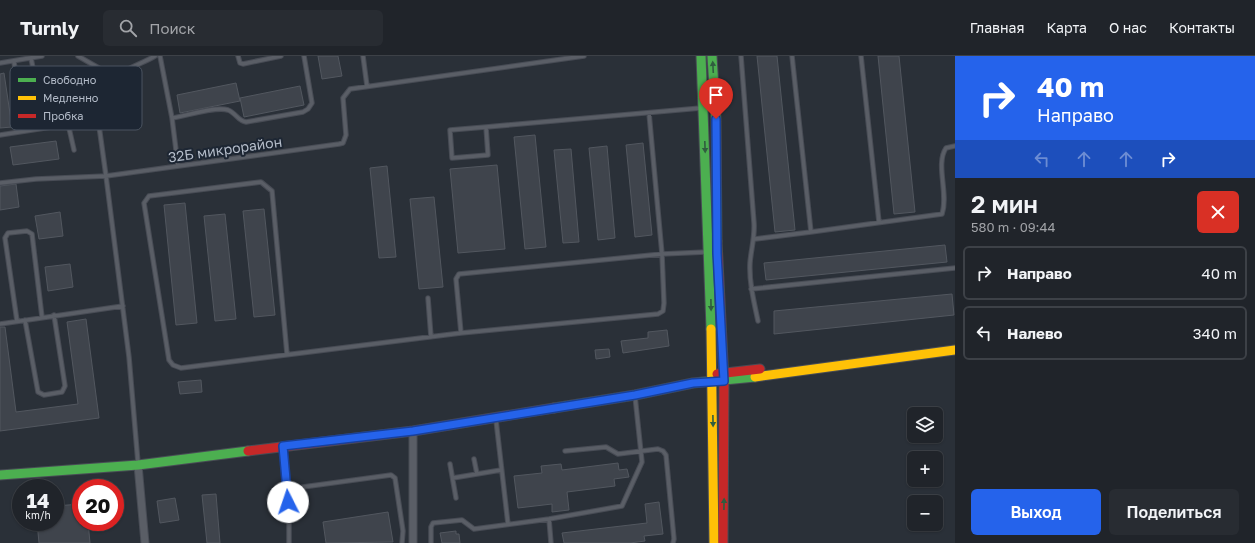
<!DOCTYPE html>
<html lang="ru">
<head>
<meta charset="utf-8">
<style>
  body { margin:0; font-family:"Golos Text",sans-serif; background:#282c32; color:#f1f3f6; height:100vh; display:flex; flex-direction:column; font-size:15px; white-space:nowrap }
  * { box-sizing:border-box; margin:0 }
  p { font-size:13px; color:#a2a4a8 }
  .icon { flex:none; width:22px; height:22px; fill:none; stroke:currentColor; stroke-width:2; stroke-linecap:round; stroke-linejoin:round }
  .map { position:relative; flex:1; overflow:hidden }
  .panel { display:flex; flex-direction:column; background:#20242a; width:300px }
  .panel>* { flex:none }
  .hud { background:#2563eb; color:#fff; overflow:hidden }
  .fabs { position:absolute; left:907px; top:351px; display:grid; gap:8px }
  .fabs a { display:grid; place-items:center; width:36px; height:36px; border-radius:6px; background:#20242a; box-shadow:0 1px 3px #0004,0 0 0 1px #3d4147; font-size:20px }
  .speed { position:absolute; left:12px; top:423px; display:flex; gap:8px; font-size:20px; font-weight:700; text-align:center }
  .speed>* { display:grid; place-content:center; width:52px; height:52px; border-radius:50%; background:#20242a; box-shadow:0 1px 3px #0004,0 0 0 1px #3d4147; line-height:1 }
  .speed small { font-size:10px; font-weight:400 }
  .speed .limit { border:6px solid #d22; background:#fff; color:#111 }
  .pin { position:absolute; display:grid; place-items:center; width:34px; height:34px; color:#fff; margin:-41px -17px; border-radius:50% 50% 50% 0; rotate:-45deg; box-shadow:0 0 4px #0007 }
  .pin .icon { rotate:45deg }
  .me { position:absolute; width:44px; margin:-22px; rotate:356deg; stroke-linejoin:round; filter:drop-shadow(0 0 3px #0008) }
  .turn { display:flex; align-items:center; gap:14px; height:84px; padding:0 16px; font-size:18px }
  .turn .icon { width:52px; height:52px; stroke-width:2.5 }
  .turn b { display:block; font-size:28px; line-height:34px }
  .lanes { display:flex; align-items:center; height:38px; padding:0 16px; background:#0003; justify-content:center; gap:20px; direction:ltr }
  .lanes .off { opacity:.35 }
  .round { display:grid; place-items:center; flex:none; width:42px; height:42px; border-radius:6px; background:#282c32 }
  .overview { display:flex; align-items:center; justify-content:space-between; height:68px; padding:0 16px }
  h1 { font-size:24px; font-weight:600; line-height:30px }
  .cta { display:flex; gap:8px; margin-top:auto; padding:8px 16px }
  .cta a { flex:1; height:46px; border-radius:6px; background:#2563eb; color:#fff; font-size:16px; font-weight:600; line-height:46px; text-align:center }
  .cta a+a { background:#282c32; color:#f1f3f6 }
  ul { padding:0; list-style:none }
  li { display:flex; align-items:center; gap:12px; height:54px; margin:0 8px 6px; padding:0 8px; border:2px solid #3d4147; border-radius:6px }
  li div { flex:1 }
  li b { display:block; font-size:15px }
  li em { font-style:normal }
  header { display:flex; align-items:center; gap:24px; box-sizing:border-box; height:56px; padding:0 20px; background:#20242a; border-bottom:1px solid #3d4147 }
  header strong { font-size:19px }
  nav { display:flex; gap:22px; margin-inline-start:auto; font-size:14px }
  .search { width:280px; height:36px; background:#282c32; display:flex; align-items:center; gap:10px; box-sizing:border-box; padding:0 14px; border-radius:6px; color:#a2a4a8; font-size:15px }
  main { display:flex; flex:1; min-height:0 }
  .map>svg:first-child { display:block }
</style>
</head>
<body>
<header>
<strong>Turnly</strong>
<div class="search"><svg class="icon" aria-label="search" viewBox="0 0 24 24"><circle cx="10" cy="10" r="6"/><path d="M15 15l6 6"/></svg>Поиск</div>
<nav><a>Главная</a><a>Карта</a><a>О нас</a><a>Контакты</a></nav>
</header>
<main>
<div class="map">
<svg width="955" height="487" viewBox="0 0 955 487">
  <rect width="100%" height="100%" fill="#2a3038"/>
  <path fill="#3f444c" stroke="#52575f" d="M318,0H338L342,20L322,23Z
    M757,0H777L795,174L775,176Z
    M878,0H899L915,156L894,158Z
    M4,17L12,71L0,72V18Z
    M236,27L240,45L180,57L177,39Z
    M300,30L304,49L244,61L240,42Z
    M535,79L546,191L525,193L514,81Z
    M56,85L59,103L13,109L10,91Z
    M643,87L652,179L635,181L626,89Z
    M607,90L615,182L598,184L589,92Z
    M571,93L579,186L563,187L554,94Z
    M497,109L505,193L458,197L450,113Z
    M387,110L396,201L379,202L370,112Z
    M16,128L19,151L0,154V130Z
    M434,141L443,231L419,233L410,143Z
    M185,147L197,267L176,269L164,149Z
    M264,153L275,259L254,261L243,155Z
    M60,156L63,180L39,183L35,160Z
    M225,158L236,263L215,265L204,160Z
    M945,189L947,206L766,224L764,207Z
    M70,208L73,231L48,235L45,211Z
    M952,238L954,259L774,278V255Z
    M86,263L99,362L0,375V271H5L16,356L78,348L67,266Z
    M667,274L669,290L623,297L621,285L648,282V276Z
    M609,293L610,301L596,303L595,294Z
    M201,324L202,336L180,338L178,326Z
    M618,407L619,414L627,413L629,421L614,423L615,430L567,436L569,454L552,456V448L518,452L514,420L542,417L541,410L561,408L562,414Z
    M216,438L220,487H207L202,439Z
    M175,442L179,464L160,467L157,445Z
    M659,446L663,478L644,480L645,485L630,487H564L562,477L647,467L645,448Z
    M81,448V466H88L90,487H39L37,466H55V450Z
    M388,456L393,486L326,487L323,466Z
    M456,475V478H459L460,487H442L440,477Z"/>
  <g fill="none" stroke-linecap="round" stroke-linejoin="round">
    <g stroke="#484c55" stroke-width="5.5">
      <path id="lane" d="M78,0L104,15L110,23
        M160,0L172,62L178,110
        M238,0L240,7L243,8L281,0
        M363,0L367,30
        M741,0L754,167C755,182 751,193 750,207C749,226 754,246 758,265
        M792,0L811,176L942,158C949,138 935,108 946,92L955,90
        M861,0L879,166
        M31,2L45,72
        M14,6L25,75
        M0,7L42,0
        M649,57L662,198L664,247L663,255L658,258L461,277L456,223L459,218L662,198L706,196
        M172,62C186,60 215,50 228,54C236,57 238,65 246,66L303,56L308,53L312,47L304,0
        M486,71L488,99L452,102L450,74L486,71L701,52
        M0,79L64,69L69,72L74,94
        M0,127L36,123L106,120L95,41C103,20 136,11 155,0
        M755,183L811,176
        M751,233L955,212
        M428,242L431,281
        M25,264L38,336L44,339L62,336L65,330L54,259
        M17,265L5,182L8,177L27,175L32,178L42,261
        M0,268L123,250
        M287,298L272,135L261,126L149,140L144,147L169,304L173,309L181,312L461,277
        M496,364L508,468
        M283,392L289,446V487
        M565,395L606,391L618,398L658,393L663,395L666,399L674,483L673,487
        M474,403L477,418
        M138,407L129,301L106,120L339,88L343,87L346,79L343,42L350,33L584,0
        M450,408L456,442
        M453,422L501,414
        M288,433L391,419L395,422L403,475L402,487
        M549,463L551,487
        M431,487V471L433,467L462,464L474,473L549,463L622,450L642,406L635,340"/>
    </g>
    <g stroke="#484c55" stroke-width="9">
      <path id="street" d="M138,409L145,487
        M413,487V375"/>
    </g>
    <g stroke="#484c55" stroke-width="11">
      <path id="fast" d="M701,0L711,273
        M712,0L716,63L717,185
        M554,352L635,339L693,327L755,321
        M0,419L138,409L248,395"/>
    </g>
    <g stroke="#484c55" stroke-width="11">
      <path id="slow" d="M711,273L714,487
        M755,321L955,294"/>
    </g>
    <g stroke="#484c55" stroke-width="11">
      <path id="jam" d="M717,185L724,325L723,487
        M717,318L760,313
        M248,395L413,375L554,352"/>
    </g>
    <use href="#lane" stroke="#5a5e66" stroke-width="3.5"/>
    <use href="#street" stroke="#5a5e66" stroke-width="7"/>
    <use href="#fast" stroke="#4caf50" stroke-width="9"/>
    <use href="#slow" stroke="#ffc107" stroke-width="9"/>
    <use href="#jam" stroke="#c62828" stroke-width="9"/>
  </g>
  <defs><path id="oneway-solid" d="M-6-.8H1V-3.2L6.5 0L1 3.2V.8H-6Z"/></defs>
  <g fill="#305d3f">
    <use href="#oneway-solid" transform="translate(713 11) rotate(-93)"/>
    <use href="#oneway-solid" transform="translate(705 91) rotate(88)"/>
    <use href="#oneway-solid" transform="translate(711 249) rotate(89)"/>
    <use href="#oneway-solid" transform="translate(713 365) rotate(89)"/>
    <use href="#oneway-solid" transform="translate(724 448) rotate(-89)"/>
  </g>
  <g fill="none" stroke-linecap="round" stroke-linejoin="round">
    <g stroke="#184099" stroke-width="10">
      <path id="route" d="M288,446L283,390L413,375L635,339L693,327L724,325L717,197L716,63"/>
    </g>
    <use href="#route" stroke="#2563eb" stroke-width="7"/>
  </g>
  <g text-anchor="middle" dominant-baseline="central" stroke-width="4" stroke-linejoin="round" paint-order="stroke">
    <g font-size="14" fill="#b4bcc9" stroke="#1d2633">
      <text transform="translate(225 93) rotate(-8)">32Б микрорайон</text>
    </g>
  </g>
  <rect x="10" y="10" width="132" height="64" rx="6" fill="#1d2633" stroke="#4a5360" stroke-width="1"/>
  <rect x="18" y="22" width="18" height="4" fill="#4caf50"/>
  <rect x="18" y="40" width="18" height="4" fill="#ffc107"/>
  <rect x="18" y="58" width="18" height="4" fill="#c62828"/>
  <g font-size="11" fill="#b4bcc9">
    <text x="43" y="28">Свободно</text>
    <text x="43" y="46">Медленно</text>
    <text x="43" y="64">Пробка</text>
  </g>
</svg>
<div class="fabs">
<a><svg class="icon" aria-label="layers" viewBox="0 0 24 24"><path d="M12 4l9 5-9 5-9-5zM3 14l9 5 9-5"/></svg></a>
<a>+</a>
<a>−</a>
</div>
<div class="speed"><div>14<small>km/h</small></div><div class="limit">20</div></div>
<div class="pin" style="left:716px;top:63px;background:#d93025"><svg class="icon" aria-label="arrive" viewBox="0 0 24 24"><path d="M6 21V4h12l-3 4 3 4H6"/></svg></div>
<svg class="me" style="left:288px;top:446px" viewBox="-20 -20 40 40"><circle r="19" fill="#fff"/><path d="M0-13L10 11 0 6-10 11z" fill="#2563eb"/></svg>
</div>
<section class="panel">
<div class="hud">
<div class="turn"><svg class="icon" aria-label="right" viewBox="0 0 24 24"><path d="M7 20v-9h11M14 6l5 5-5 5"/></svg><div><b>40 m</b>Направо</div></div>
<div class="lanes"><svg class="icon off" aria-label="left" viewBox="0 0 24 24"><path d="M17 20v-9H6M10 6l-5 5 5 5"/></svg><svg class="icon off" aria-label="ahead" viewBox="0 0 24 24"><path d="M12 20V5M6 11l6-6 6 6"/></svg><svg class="icon off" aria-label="ahead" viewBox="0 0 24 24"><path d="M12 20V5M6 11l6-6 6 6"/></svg><svg class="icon" aria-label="right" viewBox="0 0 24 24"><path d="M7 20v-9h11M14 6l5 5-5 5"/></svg></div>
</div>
<div class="overview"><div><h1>2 мин</h1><p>580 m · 09:44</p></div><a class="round" style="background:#d93025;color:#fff"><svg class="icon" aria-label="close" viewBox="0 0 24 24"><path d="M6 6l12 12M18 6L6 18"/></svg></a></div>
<ul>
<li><svg class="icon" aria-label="right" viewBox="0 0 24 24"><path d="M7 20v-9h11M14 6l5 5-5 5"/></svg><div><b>Направо</b></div><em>40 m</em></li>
<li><svg class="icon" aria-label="left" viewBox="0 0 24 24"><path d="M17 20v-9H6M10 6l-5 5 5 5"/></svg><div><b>Налево</b></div><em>340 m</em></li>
</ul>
<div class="cta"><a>Выход</a><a>Поделиться</a></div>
</section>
</main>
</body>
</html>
